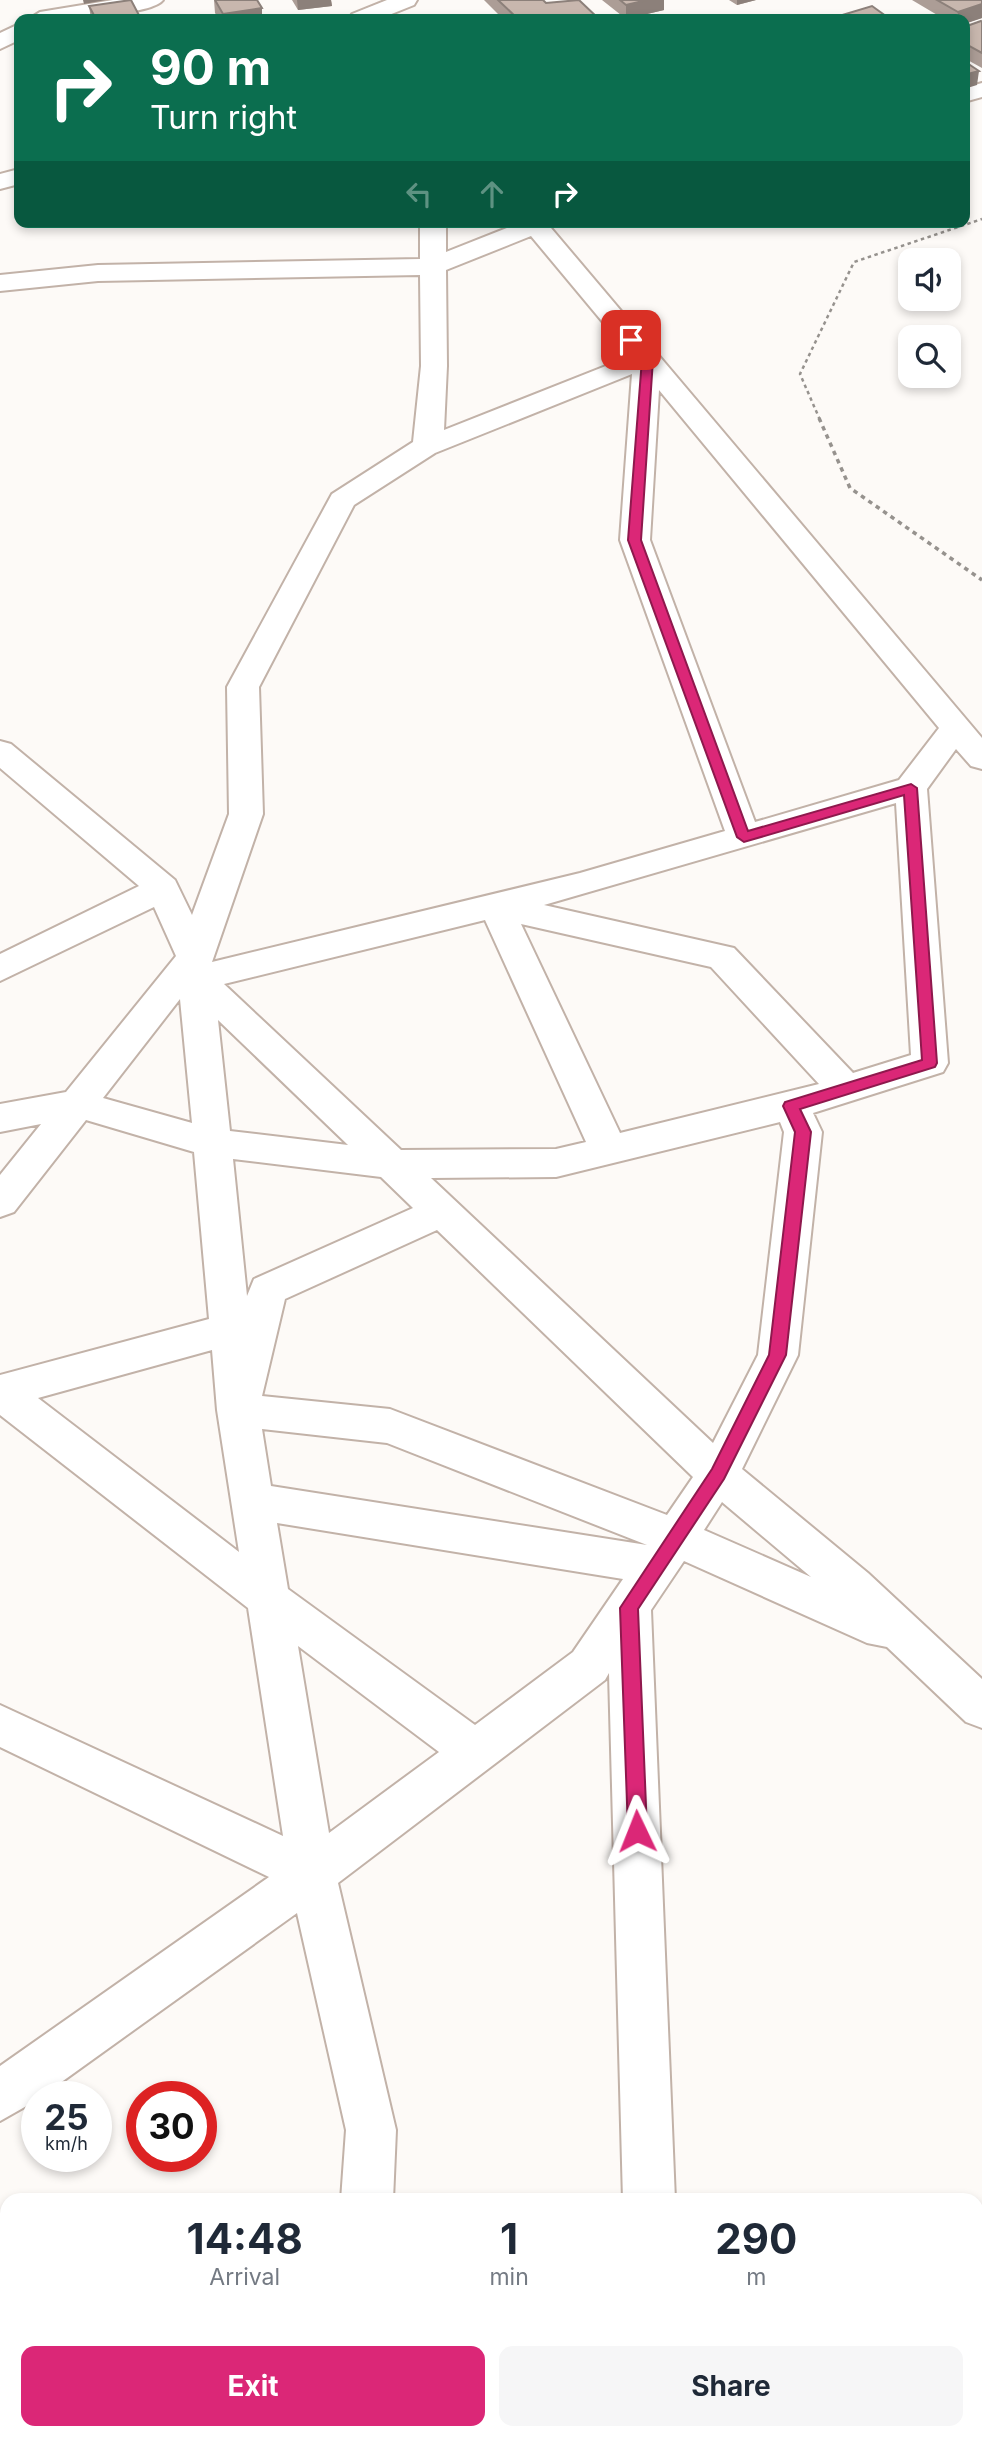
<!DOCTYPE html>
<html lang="en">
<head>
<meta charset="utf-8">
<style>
  body { margin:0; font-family:Inter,sans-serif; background:#f6f6f7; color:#1f2937; height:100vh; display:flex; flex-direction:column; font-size:26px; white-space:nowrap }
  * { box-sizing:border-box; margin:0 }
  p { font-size:23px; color:#747a83 }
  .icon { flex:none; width:38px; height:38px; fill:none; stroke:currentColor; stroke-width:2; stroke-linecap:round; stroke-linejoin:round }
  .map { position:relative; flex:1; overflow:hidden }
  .panel { position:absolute; left:0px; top:2193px; width:984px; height:247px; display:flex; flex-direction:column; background:#fff; border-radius:21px 21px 0 0; box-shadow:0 4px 10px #0003 }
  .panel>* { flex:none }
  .guide { position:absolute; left:14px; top:14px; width:956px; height:214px; border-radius:14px; box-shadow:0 4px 10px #0003; background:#0b6e4f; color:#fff; overflow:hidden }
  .tools { position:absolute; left:898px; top:248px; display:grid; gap:14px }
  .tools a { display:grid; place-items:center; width:63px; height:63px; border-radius:14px; background:#fff; box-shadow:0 4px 10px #0003; font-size:35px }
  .speed { position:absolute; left:21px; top:2081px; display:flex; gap:14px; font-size:35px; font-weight:700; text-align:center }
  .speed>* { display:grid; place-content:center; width:91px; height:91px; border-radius:50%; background:#fff; box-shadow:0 4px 10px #0003; line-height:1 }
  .speed small { font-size:18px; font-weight:400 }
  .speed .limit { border:10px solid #d22; background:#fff; color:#111 }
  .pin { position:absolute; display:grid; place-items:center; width:60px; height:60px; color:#fff; margin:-30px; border-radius:14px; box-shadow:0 4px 10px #0006 }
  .me { position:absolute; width:77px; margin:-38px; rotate:358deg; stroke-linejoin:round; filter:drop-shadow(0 0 5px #0008) }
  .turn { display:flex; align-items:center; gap:24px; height:147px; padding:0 21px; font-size:32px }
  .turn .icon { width:91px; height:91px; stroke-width:2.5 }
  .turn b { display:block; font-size:49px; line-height:60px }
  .lanes { display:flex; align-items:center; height:66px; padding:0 21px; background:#0003; justify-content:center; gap:35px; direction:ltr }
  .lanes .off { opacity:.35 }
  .eta { display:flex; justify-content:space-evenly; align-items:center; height:119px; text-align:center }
  .eta b { font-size:42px; font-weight:700; line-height:49px }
  .primary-button { display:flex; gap:14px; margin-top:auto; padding:14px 21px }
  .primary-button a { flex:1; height:80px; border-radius:14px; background:#db2777; color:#fff; font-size:28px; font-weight:700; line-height:80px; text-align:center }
  .primary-button a+a { background:#f6f6f7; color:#1f2937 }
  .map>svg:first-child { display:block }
</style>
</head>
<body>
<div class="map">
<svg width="982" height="2439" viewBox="0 0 982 2439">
  <rect width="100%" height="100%" fill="#fdfaf7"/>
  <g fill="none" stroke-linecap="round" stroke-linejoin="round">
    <g stroke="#c2b2a8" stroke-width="4">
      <path id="minor" d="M113,0H163C152,16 50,20 29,19L40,12Z
        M387,0H417L414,5L379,19H349L352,14Z
        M19,24V40L0,49V33Z
        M982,83V97L964,102V88Z
        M19,169V184L0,189V174Z
        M420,222H446V252L522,222H557L551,228L982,738V769L971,766L956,749L927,789L948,1063L943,1072L813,1113L822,1132L798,1355L742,1469L868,1573L982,1679V1728L966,1722L887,1647L867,1643L684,1561L651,1610L675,2200H623L609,1673L605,1680L338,1883L396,2130L393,2200H341L346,2130L297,1913L42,2096H37V2100L0,2121V2066L269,1877L0,1747V1705L283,1836L248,1608L0,1415V1375L209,1319L194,1152L86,1120L14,1212L0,1217V1175L41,1124L0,1132V1104L66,1092L176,956L154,907L0,981V954L139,886L0,768V741L11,744L175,880L192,915L229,814L227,687L332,494L413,442L421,366L420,275L98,281L0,291V275L98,265L420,259ZM531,236L631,356L444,430L447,366L446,270ZM632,374L620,540L725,831L580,873L212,962L263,814L259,687L354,505L435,453ZM659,390L939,728L899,780L755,822L650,540ZM896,803L911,1055L853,1073L734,948L544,905ZM485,920L586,1142L556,1149L401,1150L224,984ZM521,924L711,967L819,1084L620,1133ZM180,999L192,1123L103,1098ZM218,1020L348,1145L230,1131ZM780,1122L784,1132L758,1355L713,1443L431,1178L556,1177ZM233,1159L381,1177L413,1208L254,1279L247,1296ZM437,1230L693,1477L667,1515L390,1409L262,1396L285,1299ZM212,1350L217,1410L239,1552L38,1398ZM262,1429L387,1443L647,1545L271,1486ZM722,1502L811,1577L704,1530ZM277,1523L623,1579L573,1652L475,1725L288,1589ZM298,1646L439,1752L329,1833Z
        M0,2361L7,2364V2421L0,2418Z
        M982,2365L981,2439H925L927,2432H976V2367Z
        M23,2432H80L82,2439H25Z
        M327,2432H381V2439H327Z
        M623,2432H677V2439H623Z"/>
    </g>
    <path stroke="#96928e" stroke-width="2.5" stroke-dasharray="3.5 3.5" stroke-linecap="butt" d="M820,420L800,374L854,262L982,219"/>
    <path stroke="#96928e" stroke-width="3.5" stroke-dasharray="4.5 4.5" stroke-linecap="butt" d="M819,418L850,488L982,580"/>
    <use href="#minor" fill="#fff" fill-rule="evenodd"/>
  </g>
  <path fill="#ac9d96" d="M214,0L262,19H219L215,13Z
    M292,0H331L332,6L298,10Z
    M484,0H543L546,3L599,19H503Z
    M602,0H664V10L626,19Z
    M729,0H756L737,5Z
    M912,0H982V18L964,24V19H944Z
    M89,6L141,19H91Z
    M982,22V68L964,58V27Z"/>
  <path fill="#8c807a" d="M83,0H106L84,4Z
    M297,0H331L332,6L298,10Z
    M647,0H664V10L626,19V5Z
    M737,0H756L737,5Z
    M982,4V18L964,24V19H957L958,12Z
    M262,8V19H224L223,14Z
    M979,71L977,85L964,89V75Z"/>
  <path fill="#c8b7ae" stroke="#8c807a" stroke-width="2" d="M131,0L141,19H96L89,6Z
    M215,0H257L262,8L223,14Z
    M498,0H543L546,3L579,0L599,19H518Z
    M620,0H647L626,5Z
    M937,0H982V4L958,12Z
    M872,6L890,19H829Z
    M981,21L982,22V53L964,43V27Z
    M964,61L979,71L964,75Z"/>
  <path fill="#db2777" stroke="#8e194d" stroke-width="2" d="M627,338H635L653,359L641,540L748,831L911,784L917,788L937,1063L935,1067L800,1109L811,1132L786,1355L724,1479L638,1609L647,1831L644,1837L637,1840L631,1837L628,1831L620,1608L712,1469L769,1355L795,1132L783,1106L785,1102L922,1060L904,795L744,842L737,837L628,540L642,359L626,340Z"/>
</svg>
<div class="tools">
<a><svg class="icon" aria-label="sound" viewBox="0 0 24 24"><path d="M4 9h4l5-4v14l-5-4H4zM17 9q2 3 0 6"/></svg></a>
<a><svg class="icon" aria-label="search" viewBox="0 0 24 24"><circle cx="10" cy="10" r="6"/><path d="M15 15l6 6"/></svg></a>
</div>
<div class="speed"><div>25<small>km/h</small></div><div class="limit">30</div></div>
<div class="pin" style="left:631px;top:340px;background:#d93025"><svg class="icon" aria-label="arrive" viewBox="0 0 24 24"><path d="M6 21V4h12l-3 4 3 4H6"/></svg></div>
<svg class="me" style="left:637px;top:1831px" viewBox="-20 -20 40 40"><path d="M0-17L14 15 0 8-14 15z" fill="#db2777" stroke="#fff" stroke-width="4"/></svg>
<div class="guide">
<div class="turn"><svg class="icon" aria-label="right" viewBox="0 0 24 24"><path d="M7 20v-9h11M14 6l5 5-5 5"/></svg><div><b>90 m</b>Turn right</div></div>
<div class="lanes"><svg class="icon off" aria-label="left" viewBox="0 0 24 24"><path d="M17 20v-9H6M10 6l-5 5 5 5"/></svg><svg class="icon off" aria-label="ahead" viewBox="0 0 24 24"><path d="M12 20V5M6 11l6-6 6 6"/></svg><svg class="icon" aria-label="right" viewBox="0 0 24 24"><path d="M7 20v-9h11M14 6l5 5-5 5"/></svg></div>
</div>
<section class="panel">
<div class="eta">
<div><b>14:48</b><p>Arrival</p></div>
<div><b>1</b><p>min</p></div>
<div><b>290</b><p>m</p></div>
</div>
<div class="primary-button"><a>Exit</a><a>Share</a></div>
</section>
</div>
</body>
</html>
